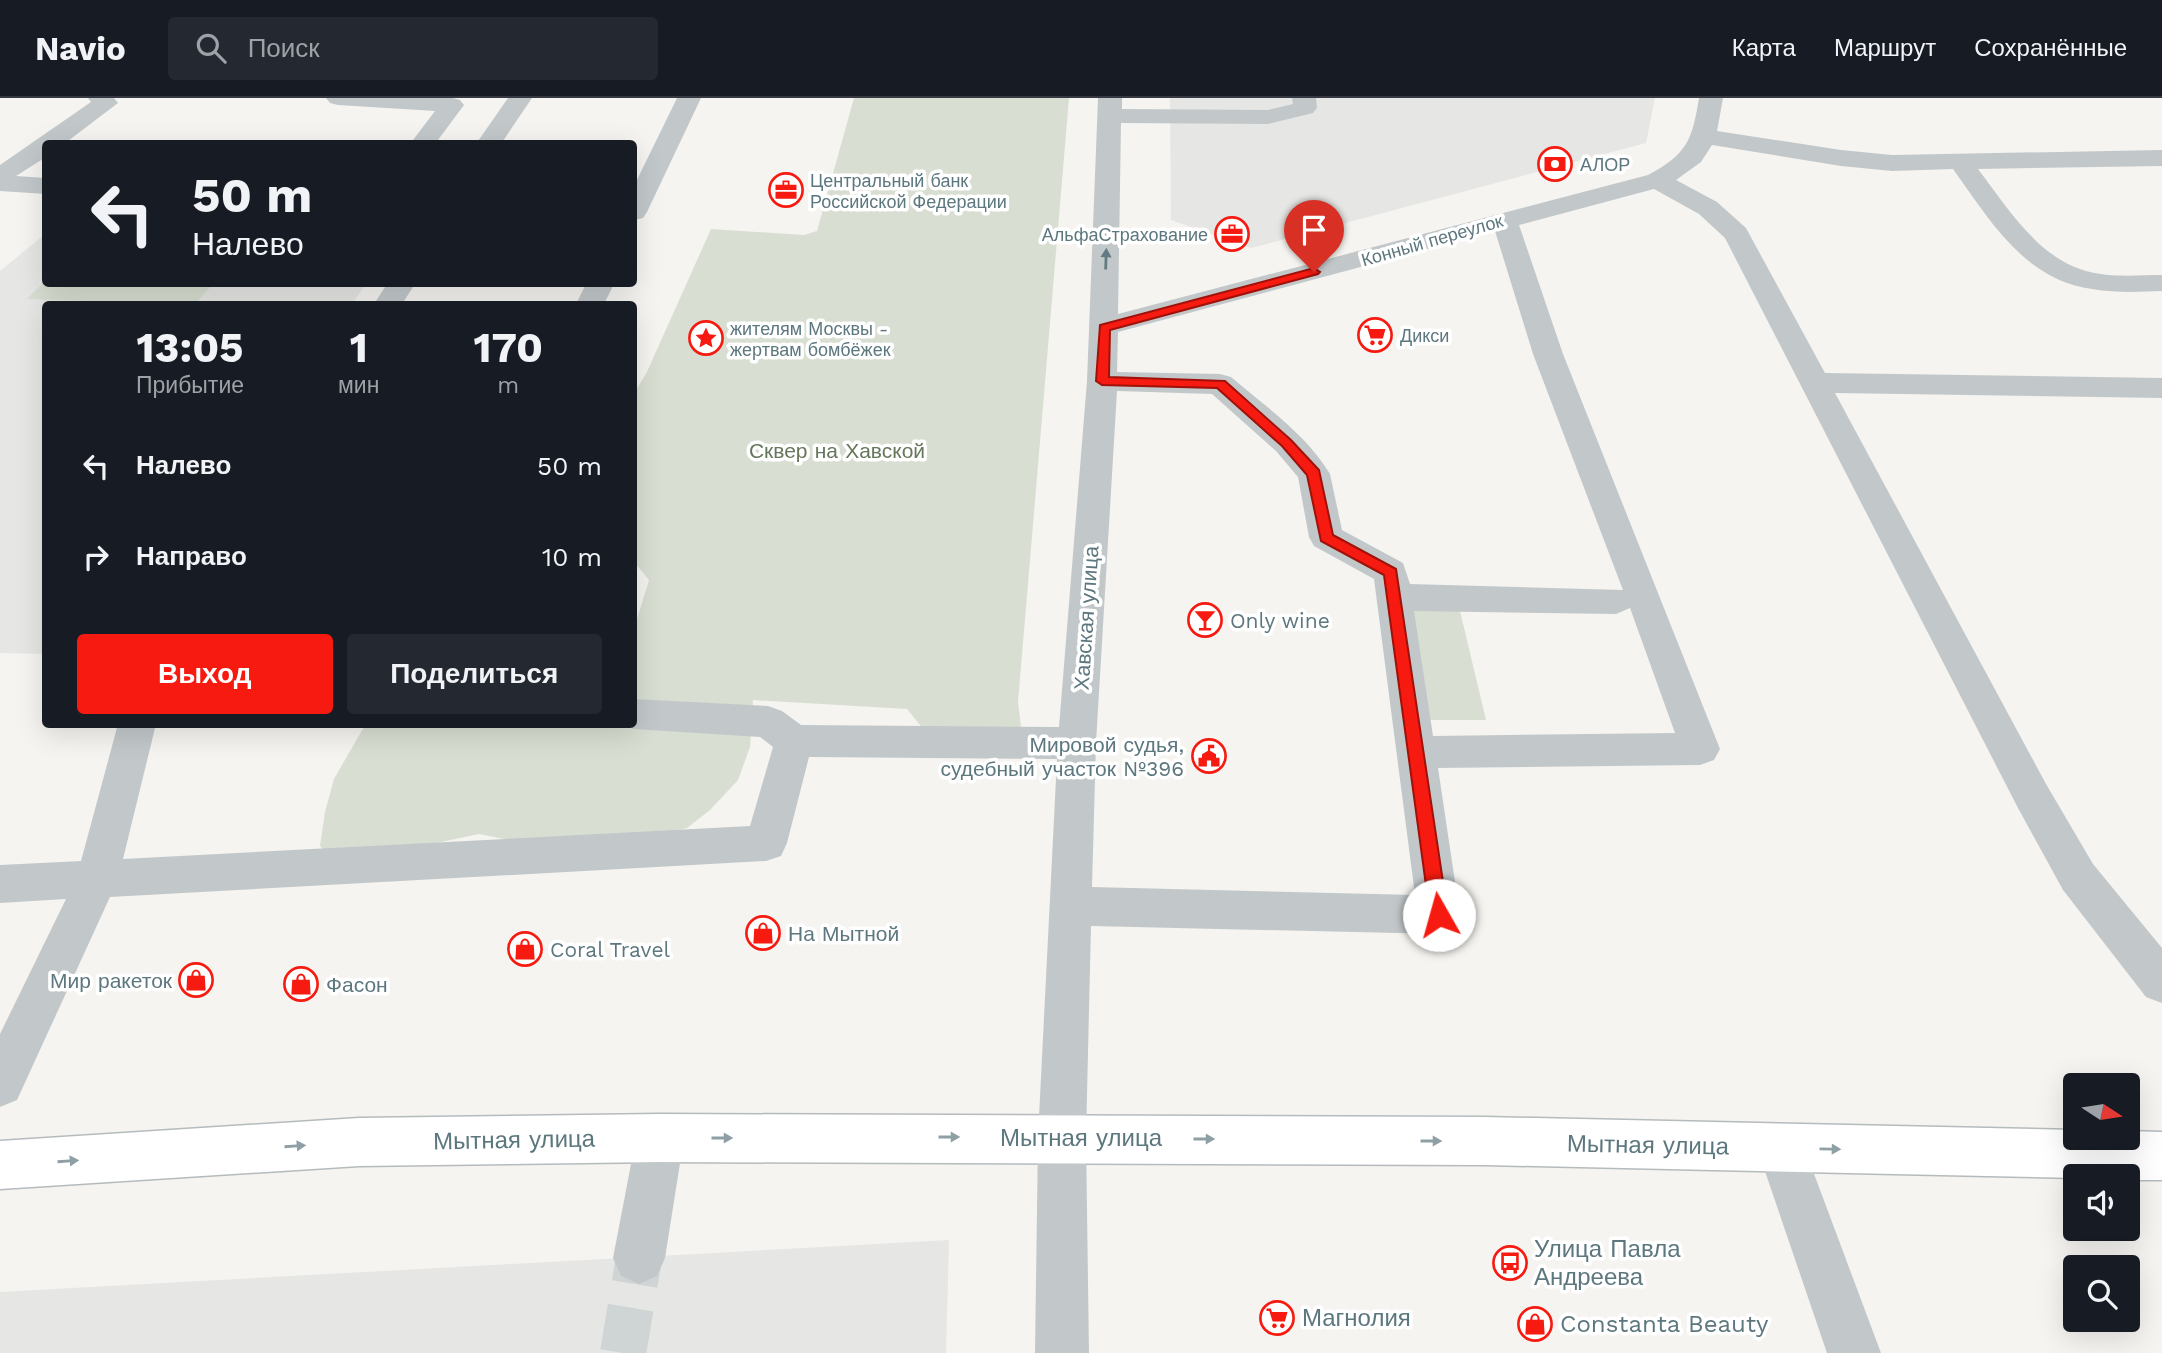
<!DOCTYPE html>
<html lang="ru">
<head>
<meta charset="utf-8">
<style>
  body { margin:0; font-family:"Work Sans",sans-serif; background:#242831; color:#f1f3f6; height:100vh; display:flex; flex-direction:column; font-size:26px; white-space:nowrap }
  * { box-sizing:border-box; margin:0 }
  p { font-size:23px; color:#9ea1a6 }
  .icon { flex:none; width:38px; height:38px; fill:none; stroke:currentColor; stroke-width:2; stroke-linecap:round; stroke-linejoin:round }
  .map { position:relative; flex:1; overflow:hidden }
  .side { position:absolute; left:42px; top:203px; width:595px; height:427px; display:flex; flex-direction:column; background:#171b24; border-radius:7px; box-shadow:0 7px 28px #0002 }
  .side>* { flex:none }
  .hud { position:absolute; left:42px; top:42px; width:595px; height:147px; border-radius:7px; box-shadow:0 7px 28px #0002; background:#171b24; color:#f1f3f6; overflow:hidden }
  .needle { width:46px; rotate:102deg }
  .controls { position:absolute; left:2063px; top:975px; display:grid; gap:14px }
  .controls a { display:grid; place-items:center; width:77px; height:77px; border-radius:7px; background:#171b24; box-shadow:0 7px 28px #0002; font-size:35px }
  .pin { position:absolute; display:grid; place-items:center; width:60px; height:60px; color:#fff; margin:-72px -30px; border-radius:50% 50% 50% 0; rotate:-45deg; box-shadow:0 0 7px #0007 }
  .pin .icon { rotate:45deg }
  .me { position:absolute; width:77px; margin:-38px; rotate:353deg; stroke-linejoin:round; filter:drop-shadow(0 0 5px #0008) }
  .turn { display:flex; align-items:center; gap:24px; height:147px; padding:0 35px; font-size:32px }
  .turn .icon { width:91px; height:91px; stroke-width:2.5 }
  .turn b { display:block; font-size:49px; line-height:60px }
  .eta { display:flex; justify-content:space-evenly; align-items:center; height:119px; text-align:center }
  .eta b { font-size:42px; font-weight:700; line-height:49px }
  .button { display:flex; gap:14px; margin-top:auto; padding:14px 35px }
  .button a { flex:1; height:80px; border-radius:7px; background:#f61a10; color:#fff; font-size:28px; font-weight:700; line-height:80px; text-align:center }
  .button a+a { background:#242831; color:#f1f3f6 }
  ul { padding:0; list-style:none }
  li { display:flex; align-items:center; gap:21px; height:91px; padding:0 35px }
  li div { flex:1 }
  li b { display:block; font-size:26px }
  li em { font-style:normal }
  header { display:flex; align-items:center; gap:42px; box-sizing:border-box; height:98px; padding:0 35px; background:#171b24; border-bottom:2px solid #363941 }
  header strong { font-size:33px }
  nav { display:flex; gap:38px; margin-inline-start:auto; font-size:24px }
  .search { width:490px; height:63px; background:#242831; display:flex; align-items:center; gap:18px; box-sizing:border-box; padding:0 24px; border-radius:7px; color:#9ea1a6; font-size:26px }
  .map>svg:first-child { display:block }
</style>
</head>
<body>
<header>
<strong>Navio</strong>
<div class="search"><svg class="icon" aria-label="search" viewBox="0 0 24 24"><circle cx="10" cy="10" r="6"/><path d="M15 15l6 6"/></svg>Поиск</div>
<nav><a>Карта</a><a>Маршрут</a><a>Сохранённые</a></nav>
</header>
<div class="map">
<svg width="2162" height="1255" viewBox="0 0 2162 1255">
  <rect width="100%" height="100%" fill="#f5f4f0"/>
  <path fill="#e6e6e4" d="M1170,0H1655L1646,45L1251,150L1171,122Z
    M45,136L46,186H366L352,206H46L45,556L0,555V173Z
    M949,1142L946,1255H0V1194Z"/>
  <path fill="#d8ded1" d="M854,0H1069L1018,604L1023,645L928,637L907,611L753,602L750,649L738,682L710,712L687,730L553,761L519,744L479,736L436,745L341,773L320,748L325,714L334,681L365,627L634,626V600L637,596H634V531L649,482L634,464V295L646,276L711,131L804,137L817,133Z
    M45,183L46,186H213L195,206L27,201Z
    M1407,513H1460L1486,622H1429Z"/>
  <g fill="none" stroke-linecap="round" stroke-linejoin="round">
    <path stroke="#cfd5d4" stroke-width="46" stroke-dasharray="46 24" stroke-linecap="butt" d="M623,1255L639,1160"/>
    <g stroke="#b5bbbd" stroke-width="3">
      <path id="major" d="M660,1016L1485,1019L2076,1032V1040H2128V1033L2162,1034V1082H2128V1078H2076V1080L1485,1067L660,1064L359,1068L0,1091V1043L359,1020Z"/>
    </g>
    <path fill="#c2c8ca" fill-rule="evenodd" d="M88,0H114L118,5L64,46H46V59L16,78L46,80V96L0,93V67L91,4Z
      M326,0H453L460,2L464,7L435,46H410L435,13L338,7L330,5Z
      M508,0H532L501,46H476Z
      M677,0H701L647,114L643,120L634,122V88Z
      M1098,0H1122V11L1268,12L1293,6L1292,0H1316L1317,10L1313,15L1268,26L1121,25L1118,216L1648,77C1687,56 1692,43 1699,0H1723L1717,33L1841,52L1892,57L2162,52V68L1978,71C2008,110 2037,159 2086,173C2110,180 2138,177 2162,177V193C2139,194 2115,195 2092,191C2023,181 1990,122 1953,71L1892,73L1841,68L1712,47L1701,64L1676,82L1717,104L1746,130L1825,275L2162,280V300L1835,295L2046,686L2093,766L2162,850V905L2146,899L2063,792L2018,710L1725,140L1699,116L1654,91L1519,127L1563,256L1720,651L1714,662L1700,667L1438,670L1460,817L1454,831L1439,836L1091,828L1086,1039L1089,1255H1035L1038,1039L1057,661L809,659L787,745L781,758L766,763L110,799L17,1002L0,1009V936L66,801L0,805V767L81,763L118,626H156L123,761L750,728L773,649L760,639L634,631L620,627L634,626V601L768,608L782,613L801,627L1059,629L1087,283ZM1495,133L1533,256L1623,492L1410,486L1403,465L1342,432L1330,376C1307,337 1265,308 1231,279L1220,276L1117,274L1118,234ZM1117,293L1212,296L1276,353L1298,379L1309,439L1314,448L1374,481L1415,797L1092,789L1096,645ZM1630,510L1675,635L1433,638L1414,513L1616,516Z
      M387,186H415L402,206H374Z
      M586,186H614L604,206H576Z
      M660,1016L677,1023L684,1040L665,1160L657,1178L639,1186L621,1178L613,1160L636,1040L643,1023Z
      M1781,1026L1798,1033L1881,1255H1827L1757,1050L1764,1033Z"/>
    <use href="#major" fill="#fff" fill-rule="evenodd"/>
  </g>
  <defs><path id="oneway-solid" d="M-6-.8H1V-3.2L6.5 0L1 3.2V.8H-6Z" transform="scale(1.75)"/></defs>
  <use fill="#627b83" href="#oneway-solid" transform="translate(1106 161) rotate(-88)"/>
  <g fill="#8ea0a5">
    <use href="#oneway-solid" transform="translate(949 1039)"/>
    <use href="#oneway-solid" transform="translate(722 1040)"/>
    <use href="#oneway-solid" transform="translate(1204 1041)"/>
    <use href="#oneway-solid" transform="translate(1431 1043)"/>
    <use href="#oneway-solid" transform="translate(295 1048) rotate(-4)"/>
    <use href="#oneway-solid" transform="translate(1830 1051) rotate(1)"/>
    <use href="#oneway-solid" transform="translate(68 1063) rotate(-4)"/>
  </g>
  <path fill="#f61a10" stroke="#a0110a" stroke-width="2" d="M1314,170L1320,174L1318,176L1110,232L1109,279L1225,283L1291,342L1319,372L1333,437L1396,471L1448,817L1445,822L1439,825L1433,822L1430,817L1384,477L1321,443L1307,377L1282,348L1217,290L1102,287L1096,283L1100,227Z"/>
  <defs>
    <g id="bank-ring" transform="scale(1.75)"><circle r="9.5" fill="#fff" stroke="#f61a10" stroke-width="1.5"/><path d="M-6-4H6V4H-6ZM0-2.3a2.3 2.3 0 1 0 0 4.6a2.3 2.3 0 1 0 0-4.6Z" fill="#f61a10"/></g>
    <g id="office-ring" transform="scale(1.75)"><circle r="9.5" fill="#fff" stroke="#f61a10" stroke-width="1.5"/><path d="M-6-3h4V-5.5h4V-3h4V5H-6ZM-1-4.5V-3h2v-1.5ZM-6 0V1H6V0Z" fill="#f61a10"/></g>
    <g id="supermarket-ring" transform="scale(1.75)"><circle r="9.5" fill="#fff" stroke="#f61a10" stroke-width="1.5"/><path d="M-6-5.5h2.5l.6 2H6L4.5 2H-2.5L-4.4-4H-6ZM-1.5 3.2a1.3 1.3 0 1 0 .1 0ZM3 3.2a1.3 1.3 0 1 0 .1 0Z" fill="#f61a10"/></g>
    <g id="sight-ring" transform="scale(1.75)"><circle r="9.5" fill="#fff" stroke="#f61a10" stroke-width="1.5"/><path d="M0-6L1.8-2.2L6-1.7L2.9 1.2L3.7 5.4L0 3.3L-3.7 5.4L-2.9 1.2L-6-1.7L-1.8-2.2Z" fill="#f61a10"/></g>
    <g id="bar-ring" transform="scale(1.75)"><circle r="9.5" fill="#fff" stroke="#f61a10" stroke-width="1.5"/><path d="M-6-5H6L.8 .8V4.5H3.5V6h-7V4.5H-.8V.8Z" fill="#f61a10"/></g>
    <g id="civic-ring" transform="scale(1.75)"><circle r="9.5" fill="#fff" stroke="#f61a10" stroke-width="1.5"/><path d="M-.6-6.5H3V-4.5H.6V-3L4-1V1h2V6H-6V1h2V-1L-.6-3ZM-1.2 2.5V6h2.4V2.5Z" fill="#f61a10"/></g>
    <g id="shop-ring" transform="scale(1.75)"><circle r="9.5" fill="#fff" stroke="#f61a10" stroke-width="1.5"/><path d="M-5-2.5h2.3a2.7 3.5 0 0 1 5.4 0H5L5.5 6h-11ZM-1.5-2.5h3a1.5 2.3 0 0 0-3 0Z" fill="#f61a10"/></g>
    <g id="bus-ring" transform="scale(1.75)"><circle r="9.5" fill="#fff" stroke="#f61a10" stroke-width="1.5"/><path d="M-5-6H5V4H4V6H2V4H-2V6H-4V4H-5ZM-3.5-4V0h7V-4ZM-3.5 1.2v1.5H-2V1.2ZM2 1.2v1.5H3.5V1.2Z" fill="#f61a10"/></g>
  </defs>
  <g fill-rule="evenodd">
    <use href="#bank-ring" x="1555" y="66"/>
    <use href="#office-ring" x="786" y="92"/>
    <use href="#office-ring" x="1232" y="136"/>
    <use href="#supermarket-ring" x="1375" y="237"/>
    <use href="#sight-ring" x="706" y="240"/>
    <use href="#bar-ring" x="1205" y="522"/>
    <use href="#civic-ring" x="1209" y="658"/>
    <use href="#shop-ring" x="763" y="835"/>
    <use href="#shop-ring" x="525" y="851"/>
    <use href="#shop-ring" x="196" y="882"/>
    <use href="#shop-ring" x="301" y="886"/>
    <use href="#bus-ring" x="1510" y="1165"/>
    <use href="#supermarket-ring" x="1277" y="1220"/>
    <use href="#shop-ring" x="1535" y="1226"/>
  </g>
  <g text-anchor="middle" dominant-baseline="central" stroke-width="7" stroke-linejoin="round" paint-order="stroke">
    <g font-size="18" fill="#5d777f" stroke="#fff" text-anchor="start">
      <text x="1580" y="66">АЛОР</text>
      <text x="810" y="82">Центральный банк<tspan x="810" dy="21">Российской Федерации</tspan></text>
      <text x="1208" y="136" text-anchor="end">АльфаСтрахование</text>
      <text x="730" y="230">жителям Москвы -<tspan x="730" dy="21">жертвам бомбёжек</tspan></text>
      <text x="1400" y="237">Дикси</text>
    </g>
    <g font-size="18" fill="#5d777f" stroke="#fff">
      <text transform="translate(1432 142) rotate(-16)">Конный переулок</text>
    </g>
    <g font-size="21" fill="#66775c" stroke="#fff">
      <text x="837" y="352">Сквер на Хавской</text>
    </g>
    <g font-size="21" fill="#5d777f" stroke="#fff">
      <text transform="translate(1086 520) rotate(-86)">Хавская улица</text>
    </g>
    <g font-size="21" fill="#5d777f" stroke="#fff" text-anchor="start">
      <text x="1230" y="522">Only wine</text>
      <text x="1184" y="646" text-anchor="end">Мировой судья,<tspan x="1184" dy="24">судебный участок №396</tspan></text>
      <text x="788" y="835">На Мытной</text>
      <text x="550" y="851">Coral Travel</text>
      <text x="172" y="882" text-anchor="end">Мир ракеток</text>
      <text x="326" y="886">Фасон</text>
    </g>
    <g font-size="24" fill="#5d777f" stroke="#fff">
      <text x="1081" y="1040">Мытная улица</text>
      <text transform="translate(514 1042) rotate(-1)">Мытная улица</text>
      <text transform="translate(1648 1047) rotate(1)">Мытная улица</text>
    </g>
    <g font-size="24" fill="#5d777f" stroke="#fff" text-anchor="start">
      <text x="1534" y="1151">Улица Павла<tspan x="1534" dy="28">Андреева</tspan></text>
      <text x="1302" y="1220">Магнолия</text>
      <text x="1560" y="1226">Constanta Beauty</text>
    </g>
  </g>
</svg>
<div class="controls">
<a><svg class="needle" viewBox="-14 -14 28 28"><path d="M0-13l5 13h-10z" fill="#e53935"/><path d="M0 13l5-13h-10z" fill="#9ea1a6"/></svg></a>
<a><svg class="icon" aria-label="sound" viewBox="0 0 24 24"><path d="M4 9h4l5-4v14l-5-4H4zM17 9q2 3 0 6"/></svg></a>
<a><svg class="icon" aria-label="search" viewBox="0 0 24 24"><circle cx="10" cy="10" r="6"/><path d="M15 15l6 6"/></svg></a>
</div>
<div class="pin" style="left:1314px;top:174px;background:#d93025"><svg class="icon" aria-label="arrive" viewBox="0 0 24 24"><path d="M6 21V4h12l-3 4 3 4H6"/></svg></div>
<svg class="me" style="left:1439px;top:817px" viewBox="-20 -20 40 40"><circle r="19" fill="#fff"/><path d="M0-13L10 11 0 6-10 11z" fill="#f61a10"/></svg>
<div class="hud">
<div class="turn"><svg class="icon" aria-label="left" viewBox="0 0 24 24"><path d="M17 20v-9H6M10 6l-5 5 5 5"/></svg><div><b>50 m</b>Налево</div></div>
</div>
<section class="side">
<div class="eta">
<div><b>13:05</b><p>Прибытие</p></div>
<div><b>1</b><p>мин</p></div>
<div><b>170</b><p>m</p></div>
</div>
<ul>
<li><svg class="icon" aria-label="left" viewBox="0 0 24 24"><path d="M17 20v-9H6M10 6l-5 5 5 5"/></svg><div><b>Налево</b></div><em>50 m</em></li>
<li><svg class="icon" aria-label="right" viewBox="0 0 24 24"><path d="M7 20v-9h11M14 6l5 5-5 5"/></svg><div><b>Направо</b></div><em>10 m</em></li>
</ul>
<div class="button"><a>Выход</a><a>Поделиться</a></div>
</section>
</div>
</body>
</html>
